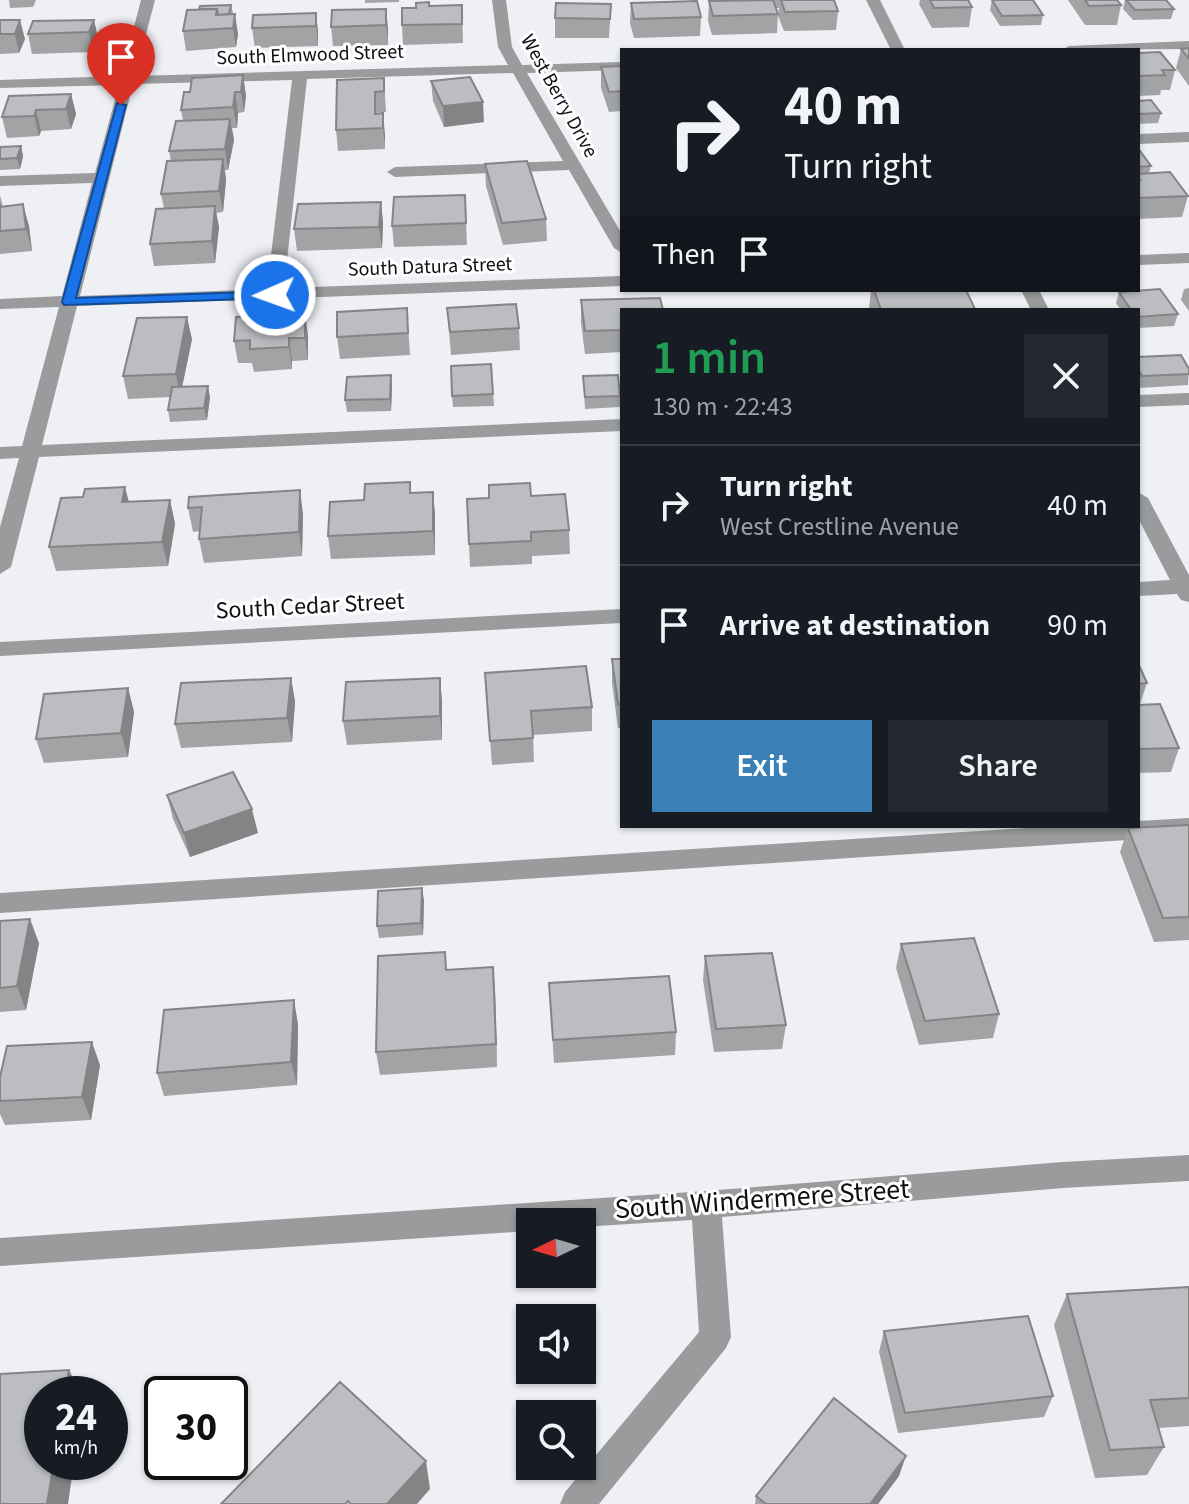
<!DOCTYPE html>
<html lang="en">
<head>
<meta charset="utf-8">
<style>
  body { margin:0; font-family:"Source Sans 3",sans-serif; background:#242831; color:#f1f3f6; height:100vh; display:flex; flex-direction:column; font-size:30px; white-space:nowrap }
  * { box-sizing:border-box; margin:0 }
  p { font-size:26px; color:#9ea1a6 }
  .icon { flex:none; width:44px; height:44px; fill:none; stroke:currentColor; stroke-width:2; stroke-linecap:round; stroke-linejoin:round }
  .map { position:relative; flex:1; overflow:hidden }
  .details { position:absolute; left:620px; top:308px; width:520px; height:520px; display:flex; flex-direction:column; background:#171b24; border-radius:0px; box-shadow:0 2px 6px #0004 }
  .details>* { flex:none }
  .top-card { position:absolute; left:620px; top:48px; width:520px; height:244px; border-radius:0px; box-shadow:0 2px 6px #0004; background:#171b24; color:#f1f3f6; overflow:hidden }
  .needle { width:52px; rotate:265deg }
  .controls { position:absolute; left:516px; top:1208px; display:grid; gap:16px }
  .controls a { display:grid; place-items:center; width:80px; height:80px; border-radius:0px; background:#171b24; box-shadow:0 2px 6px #0004; font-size:40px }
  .speed { position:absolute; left:24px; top:1376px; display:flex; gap:16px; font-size:40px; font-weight:700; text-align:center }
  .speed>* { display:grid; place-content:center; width:104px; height:104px; border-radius:50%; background:#171b24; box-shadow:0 2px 6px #0004; line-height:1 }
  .speed small { font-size:20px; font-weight:400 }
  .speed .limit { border:4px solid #111; border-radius:12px; background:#fff; color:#111 }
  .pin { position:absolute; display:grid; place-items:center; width:68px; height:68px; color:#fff; margin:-82px -34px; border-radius:50% 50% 50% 0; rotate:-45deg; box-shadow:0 0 8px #0007 }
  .pin .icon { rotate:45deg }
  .me { position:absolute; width:88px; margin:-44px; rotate:268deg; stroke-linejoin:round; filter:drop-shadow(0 0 6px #0008) }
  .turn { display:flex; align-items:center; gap:28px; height:168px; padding:0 32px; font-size:36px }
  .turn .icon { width:104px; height:104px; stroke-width:2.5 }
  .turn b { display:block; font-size:56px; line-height:68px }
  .then { display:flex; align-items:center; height:76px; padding:0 32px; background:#0003; gap:16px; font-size:30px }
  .round { display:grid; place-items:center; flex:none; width:84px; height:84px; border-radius:0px; background:#242831 }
  .summary { display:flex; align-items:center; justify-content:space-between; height:136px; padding:0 32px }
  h1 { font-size:48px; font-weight:600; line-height:60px; color:#1e9e55 }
  .action { display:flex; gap:16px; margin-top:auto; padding:16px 32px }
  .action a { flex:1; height:92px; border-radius:0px; background:#3880b5; color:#fff; font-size:32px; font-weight:600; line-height:92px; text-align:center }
  .action a+a { background:#242831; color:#f1f3f6 }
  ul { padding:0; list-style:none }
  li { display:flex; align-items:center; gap:24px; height:120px; padding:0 32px; border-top:2px solid #363941 }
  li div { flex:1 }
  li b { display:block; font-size:30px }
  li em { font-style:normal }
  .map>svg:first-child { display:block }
</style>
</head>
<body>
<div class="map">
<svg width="1189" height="1504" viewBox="0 0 1189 1504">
  <rect width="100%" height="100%" fill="#eff0f4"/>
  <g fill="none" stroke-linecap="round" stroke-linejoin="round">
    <path fill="#9a9b9c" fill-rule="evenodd" d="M141,0H155L135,76L508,65L498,47L492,0H506L512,47L522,65L622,62V70L527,73L622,234V253L614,248L569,170L395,177L387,172L395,167L563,161L513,73L307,79L284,288L622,276V286L77,306L42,445L622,419V431L39,457L11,567L0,574V527L19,458L0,459V447L22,446L59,307L0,309V299L62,296L92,183L0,186V176L95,173L119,85L0,88V80L121,76ZM292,80L267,289L80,296L133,84Z
      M866,0H880L905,50H891Z
      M1189,41V49L1062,50L1069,46Z
      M1189,132V142L1138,144V134Z
      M1189,253V263L1138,265V255Z
      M1021,290H1039L1049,310H1031Z
      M1189,393V405L1138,407V395Z
      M1138,492L1148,498L1189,575V602L1181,600L1177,594L1138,596V582L1170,580L1138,518Z
      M622,609V623L0,656V642Z
      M1189,818V836L0,913V893L1058,826H1138V821Z
      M1189,1155V1181L1063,1188L722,1217L731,1337L726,1348L599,1504H560L565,1492L699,1332L692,1220L582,1227V1222H530V1231L0,1266V1238L706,1191L1063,1162Z"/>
  </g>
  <path fill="#a2a3a5" d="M9,0H36L33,7L10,8Z
    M365,0H399V2L365,3Z
    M756,0H834L838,11L836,30L784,31L778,16L779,8H776L778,14L777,33L712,35L708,21L709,1Z
    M920,0H968L972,7L969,27L932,28L919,4Z
    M992,0L1043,15L1041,25L1000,26L990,10Z
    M1068,0H1117L1121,5L1117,25H1085Z
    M1125,0H1166L1174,9L1171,19L1133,20L1123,9Z
    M631,3L701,17L700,36L634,38L630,23Z
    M611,4L609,38H555V18Z
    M231,5L238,34L236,47L186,51L183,31L199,9Z
    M462,5L463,43L403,45L402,25L416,8Z
    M386,9L388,45L333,46L331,27Z
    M316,13L318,32V46L255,48L252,28Z
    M0,20L25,39L19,53L0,54Z
    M94,20L98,39L93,52L32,54L28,34Z
    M1189,48V86L1176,68L1181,49Z
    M1138,53L1175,70L1170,90H1161L1160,95L1138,96Z
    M622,66V111L609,112L601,88V67Z
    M243,75L246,96L244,112L238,113L237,128H232L234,140L228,170H225L226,180L223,212L216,213L219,227L215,263L154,266L150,244L164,208L161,194L171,161L169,151L183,120L181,110L190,92Z
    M384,78L386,112H377V114L383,113L385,149L338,151L336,130Z
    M431,81L484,122L444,127L433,101Z
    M71,94L76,114L71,129L41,131L39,136L7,138L2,117Z
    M1138,101L1161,113L1158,123L1138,124Z
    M21,146L23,156L20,169L0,170V147Z
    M1138,151L1151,166L1149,173L1188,196L1182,217L1138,219Z
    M485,164L546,219L547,241L503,245L486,186Z
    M0,195L3,207L29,226L32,251L0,254Z
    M465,195L467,245L394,247L392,226Z
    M381,202L383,223L382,248L297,251L294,229Z
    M1189,288V311L1181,300L1184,289Z
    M871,290H966L975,310H870L869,308Z
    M1119,292L1178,314L1174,326L1138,328V310H1121L1116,303Z
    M581,300L622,310V352L585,354L581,323Z
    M407,308L410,355L340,359L337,337Z
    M447,308L519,328L520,350L451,355Z
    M308,335V360L292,361V369L254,372L252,363H238L234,341Z
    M192,339L182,387L210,397L207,420L170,422L168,410L170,397L128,399L123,376Z
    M1138,357L1189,369L1188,385L1139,388Z
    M491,364L494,406L453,407L452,396Z
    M391,375L392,387L391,411L347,412L345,400Z
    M583,376L620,396V407L585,409Z
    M433,492L435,515V555L331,559L328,536L364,500L411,493Z
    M531,496L569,530L570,554L532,556V564L470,567L467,499Z
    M189,497L303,514L302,556L204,563L199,539V531L193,532L188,508Z
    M170,500L175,524L168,566L56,571L49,547L129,502Z
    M612,659H622V728H618L612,683Z
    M1138,663L1147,683L1140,704L1179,748L1171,772L1138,773Z
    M485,673L592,707V731L533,735L534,762L492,765Z
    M291,678L295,702L292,742L181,748L175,724Z
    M440,678L442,702V740L347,745L343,721Z
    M128,688L134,712L128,757L44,763L36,739Z
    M167,795L258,833L190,857L173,819Z
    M1189,825V940L1154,942L1120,852L1128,828Z
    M424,900L423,935L379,938L377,926Z
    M0,921L39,943L26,1010L0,1012Z
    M901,944L999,1014L993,1038L919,1045L896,968Z
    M705,956L786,1025L782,1049L714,1052L703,980Z
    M447,970L495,990L497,1067L380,1075L376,1052Z
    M549,983L676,1032L675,1055L554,1063Z
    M298,1024L297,1085L164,1096L157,1073Z
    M100,1065L91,1120L5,1125L0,1114V1077Z
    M1189,1287V1426L1158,1428L1164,1447L1147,1475L1095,1478L1054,1325L1067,1294Z
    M884,1331L1053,1396L1044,1417L898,1433L879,1352Z
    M899,1476L878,1504H755L756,1496Z"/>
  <path fill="#848486" d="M386,9L388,28V45L386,25Z
    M316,13L318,32V46L316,26Z
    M235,14L238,34L236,47L233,28Z
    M20,20L25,39L19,53L15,34Z
    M94,20L98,39L93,52L89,32Z
    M243,75L246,96L244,112L241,92Z
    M235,92L238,113L237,128L233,107Z
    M71,94L76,114L71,129L66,109Z
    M483,102L484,122L444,127L443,106Z
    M36,110L41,131L39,136L34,116Z
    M383,113L385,134V149L383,128Z
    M230,119L234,140L228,170L225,149Z
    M21,146L23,156L20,169L17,158Z
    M223,159L226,180L223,212L219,191Z
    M381,202L383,223L382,248L379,227Z
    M23,204L29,226L32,251L26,229Z
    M215,206L219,227L215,263L212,241Z
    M305,313L308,335V360L305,338Z
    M187,317L192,339L180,397L176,374Z
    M289,338L292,361V369L289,347Z
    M391,375L392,387L391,411L390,399Z
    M208,386L210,397L207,420L204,408Z
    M125,487L131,510L122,502Z
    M300,490L303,514L302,556L299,532Z
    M433,492L435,515V555L433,531Z
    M170,500L175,524L168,566L162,542Z
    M291,678L295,702L292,742L287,718Z
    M440,678L442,702V740L440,716Z
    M128,688L134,712L128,757L121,733Z
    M252,809L258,833L190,857L184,833Z
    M422,888L424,900L423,935L421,923Z
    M30,919L39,943L26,1010L17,986Z
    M493,967L495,990L497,1067L496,1044Z
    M294,1000L298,1024L297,1085L291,1062Z
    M92,1042L100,1065L91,1120L82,1097Z
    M69,1370L81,1394H65Z
    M906,1456L899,1476L878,1504H870Z
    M426,1461L430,1489L417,1504H387Z
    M54,1462H74L68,1504H47Z"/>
  <path fill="#bcbdc0" stroke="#848486" stroke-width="2" d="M773,0L778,14L713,16L709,1Z
    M781,0H834L838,11L785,12Z
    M930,0H968L972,7L934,8Z
    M992,0H1033L1043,15L1002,16Z
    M1085,0H1117L1121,5L1089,6Z
    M1126,0H1166L1174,9L1135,10Z
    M697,1L701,17L634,19L631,3Z
    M429,2V6L462,5V24L402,25V8H416V3Z
    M556,3L611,4L610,19L555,18Z
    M231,5L229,14L218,15L217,9H199L200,6Z
    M217,9L216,15L235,14L233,28L183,31L187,10Z
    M386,9V25L331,27L332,10Z
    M316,13V26L252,28L253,15Z
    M0,20H20L15,34H0Z
    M94,20L89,32L28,34L33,21Z
    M1189,48V59L1181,49Z
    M1160,52L1175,70H1162L1165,75L1138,76V53Z
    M622,66V91L609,92L601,67Z
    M243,75L241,92H235L233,107L181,110L184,92H190L192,78Z
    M470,77L483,102L443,106L431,81Z
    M384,78V91L375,92V114L383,113V128L336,130L337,80Z
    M71,94L66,109L36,110L34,116L2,117L9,96Z
    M1151,100L1161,113L1138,114V101Z
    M230,119L225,149L169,151L176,121Z
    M21,146L17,158L0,159V147Z
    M1138,151H1140L1151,166L1138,167Z
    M223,159L219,191L161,194L167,161Z
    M527,161L546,219L502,223L485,164Z
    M1170,172L1188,196L1138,198V180H1140L1138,177V174Z
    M465,195L466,223L392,226L394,197Z
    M381,202L379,227L294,229L298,204Z
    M0,204V207L23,204L26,229L0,231Z
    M215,206L212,241L150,244L156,209Z
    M1160,289L1178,314L1138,317V310H1131L1119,292Z
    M874,290H966L975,309L881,310Z
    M660,298L663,310H622V330L585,331L581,300Z
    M516,304L519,328L450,332L447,308Z
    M407,308L408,333L337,337V312Z
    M305,313V338H289V347L250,349V340L234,341L236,317Z
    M187,317L176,374L123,376L137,318Z
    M1181,355L1189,369V374L1142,376L1138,369V357Z
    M491,364L493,394L452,396L451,366Z
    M391,375L390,399L345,400L347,377Z
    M618,375L620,396L585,397L583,376Z
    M208,386L204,408L168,410L172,387Z
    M410,482V493L433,492V531L328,536L330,502L364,500L365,484Z
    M530,483L531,496L565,494L569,530L531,532V541L469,544L467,499L489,498V485Z
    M125,487L122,502L170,500L162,542L49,547L61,498L83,497L85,489Z
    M300,490L299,532L199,539L202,507L188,508L189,497Z
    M612,659H622V704H618Z
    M1138,663L1147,683L1138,684Z
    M586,666L592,707L531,711L533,738L490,741L485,673Z
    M291,678L287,718L175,724L181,683Z
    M440,678V716L343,721L346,682Z
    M128,688L121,733L36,739L44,694Z
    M1160,704L1179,748L1138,749V705Z
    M233,772L252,809L184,833L167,795Z
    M1189,825V917L1163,918L1128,828Z
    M422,888L421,923L377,926L378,891Z
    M30,919L17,986L0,988V921Z
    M974,938L999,1014L925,1021L901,944Z
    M445,952L446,970L493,967L496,1044L376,1052L378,956Z
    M772,953L786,1025L716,1029L705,956Z
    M669,976L676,1032L553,1040L549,983Z
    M294,1000L291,1062L157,1073L164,1010Z
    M92,1042L82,1097L0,1101V1077L7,1046Z
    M1189,1287V1398L1150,1400L1164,1447L1110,1450L1067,1294Z
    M1028,1316L1053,1396L905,1413L884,1331Z
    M69,1370L65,1394H42V1462H54L47,1504H0V1374Z
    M340,1382L426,1461L387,1504H351L348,1501L346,1504H221Z
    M834,1398L906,1456L870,1504H766L756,1496Z"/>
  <path fill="#1a73e8" stroke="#114b97" stroke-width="2" d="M117,103L126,105L76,298L275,291L281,295L279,298L64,305L62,302Z"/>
  <g text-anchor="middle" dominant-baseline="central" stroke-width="6" stroke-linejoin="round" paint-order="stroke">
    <g font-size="20" fill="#0e0f10" stroke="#fdfeff">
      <text transform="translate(310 55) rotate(-2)">South Elmwood Street</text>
      <text transform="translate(559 96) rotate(61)">West Berry Drive</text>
      <text transform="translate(430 267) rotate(-2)">South Datura Street</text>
    </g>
    <g font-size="24" fill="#0e0f10" stroke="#fdfeff">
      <text transform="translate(310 606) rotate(-3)">South Cedar Street</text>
    </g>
    <g font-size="28" fill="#0e0f10" stroke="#fdfeff">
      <text transform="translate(762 1199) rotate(-4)">South Windermere Street</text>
    </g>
  </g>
</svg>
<div class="controls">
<a><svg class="needle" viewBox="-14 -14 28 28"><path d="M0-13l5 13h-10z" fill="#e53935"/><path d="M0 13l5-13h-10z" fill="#9ea1a6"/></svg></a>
<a><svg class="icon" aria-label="sound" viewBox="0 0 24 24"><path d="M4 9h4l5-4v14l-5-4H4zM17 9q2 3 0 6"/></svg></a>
<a><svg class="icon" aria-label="search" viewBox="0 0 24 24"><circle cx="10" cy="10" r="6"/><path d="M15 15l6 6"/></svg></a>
</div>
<div class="speed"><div>24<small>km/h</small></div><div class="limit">30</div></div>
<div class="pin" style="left:121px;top:105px;background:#d93025"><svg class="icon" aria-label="arrive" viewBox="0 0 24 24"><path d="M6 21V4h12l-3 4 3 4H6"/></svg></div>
<svg class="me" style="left:275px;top:295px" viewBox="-20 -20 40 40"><circle r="17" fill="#1a73e8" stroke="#fff" stroke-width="3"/><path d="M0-11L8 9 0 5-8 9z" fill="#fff"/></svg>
<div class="top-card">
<div class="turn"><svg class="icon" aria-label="right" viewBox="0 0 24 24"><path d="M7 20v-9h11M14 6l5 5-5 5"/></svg><div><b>40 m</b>Turn right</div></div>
<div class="then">Then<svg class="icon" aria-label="arrive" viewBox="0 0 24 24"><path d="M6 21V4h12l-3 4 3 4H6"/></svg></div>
</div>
<section class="details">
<div class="summary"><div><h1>1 min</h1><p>130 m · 22:43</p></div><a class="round"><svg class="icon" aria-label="close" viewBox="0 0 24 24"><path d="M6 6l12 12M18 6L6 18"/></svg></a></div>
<ul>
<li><svg class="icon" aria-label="right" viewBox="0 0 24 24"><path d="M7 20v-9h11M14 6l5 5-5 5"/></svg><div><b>Turn right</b><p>West Crestline Avenue</p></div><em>40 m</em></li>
<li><svg class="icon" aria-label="arrive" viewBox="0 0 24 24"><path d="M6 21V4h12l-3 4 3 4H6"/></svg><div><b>Arrive at destination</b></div><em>90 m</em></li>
</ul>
<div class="action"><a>Exit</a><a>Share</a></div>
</section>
</div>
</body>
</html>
